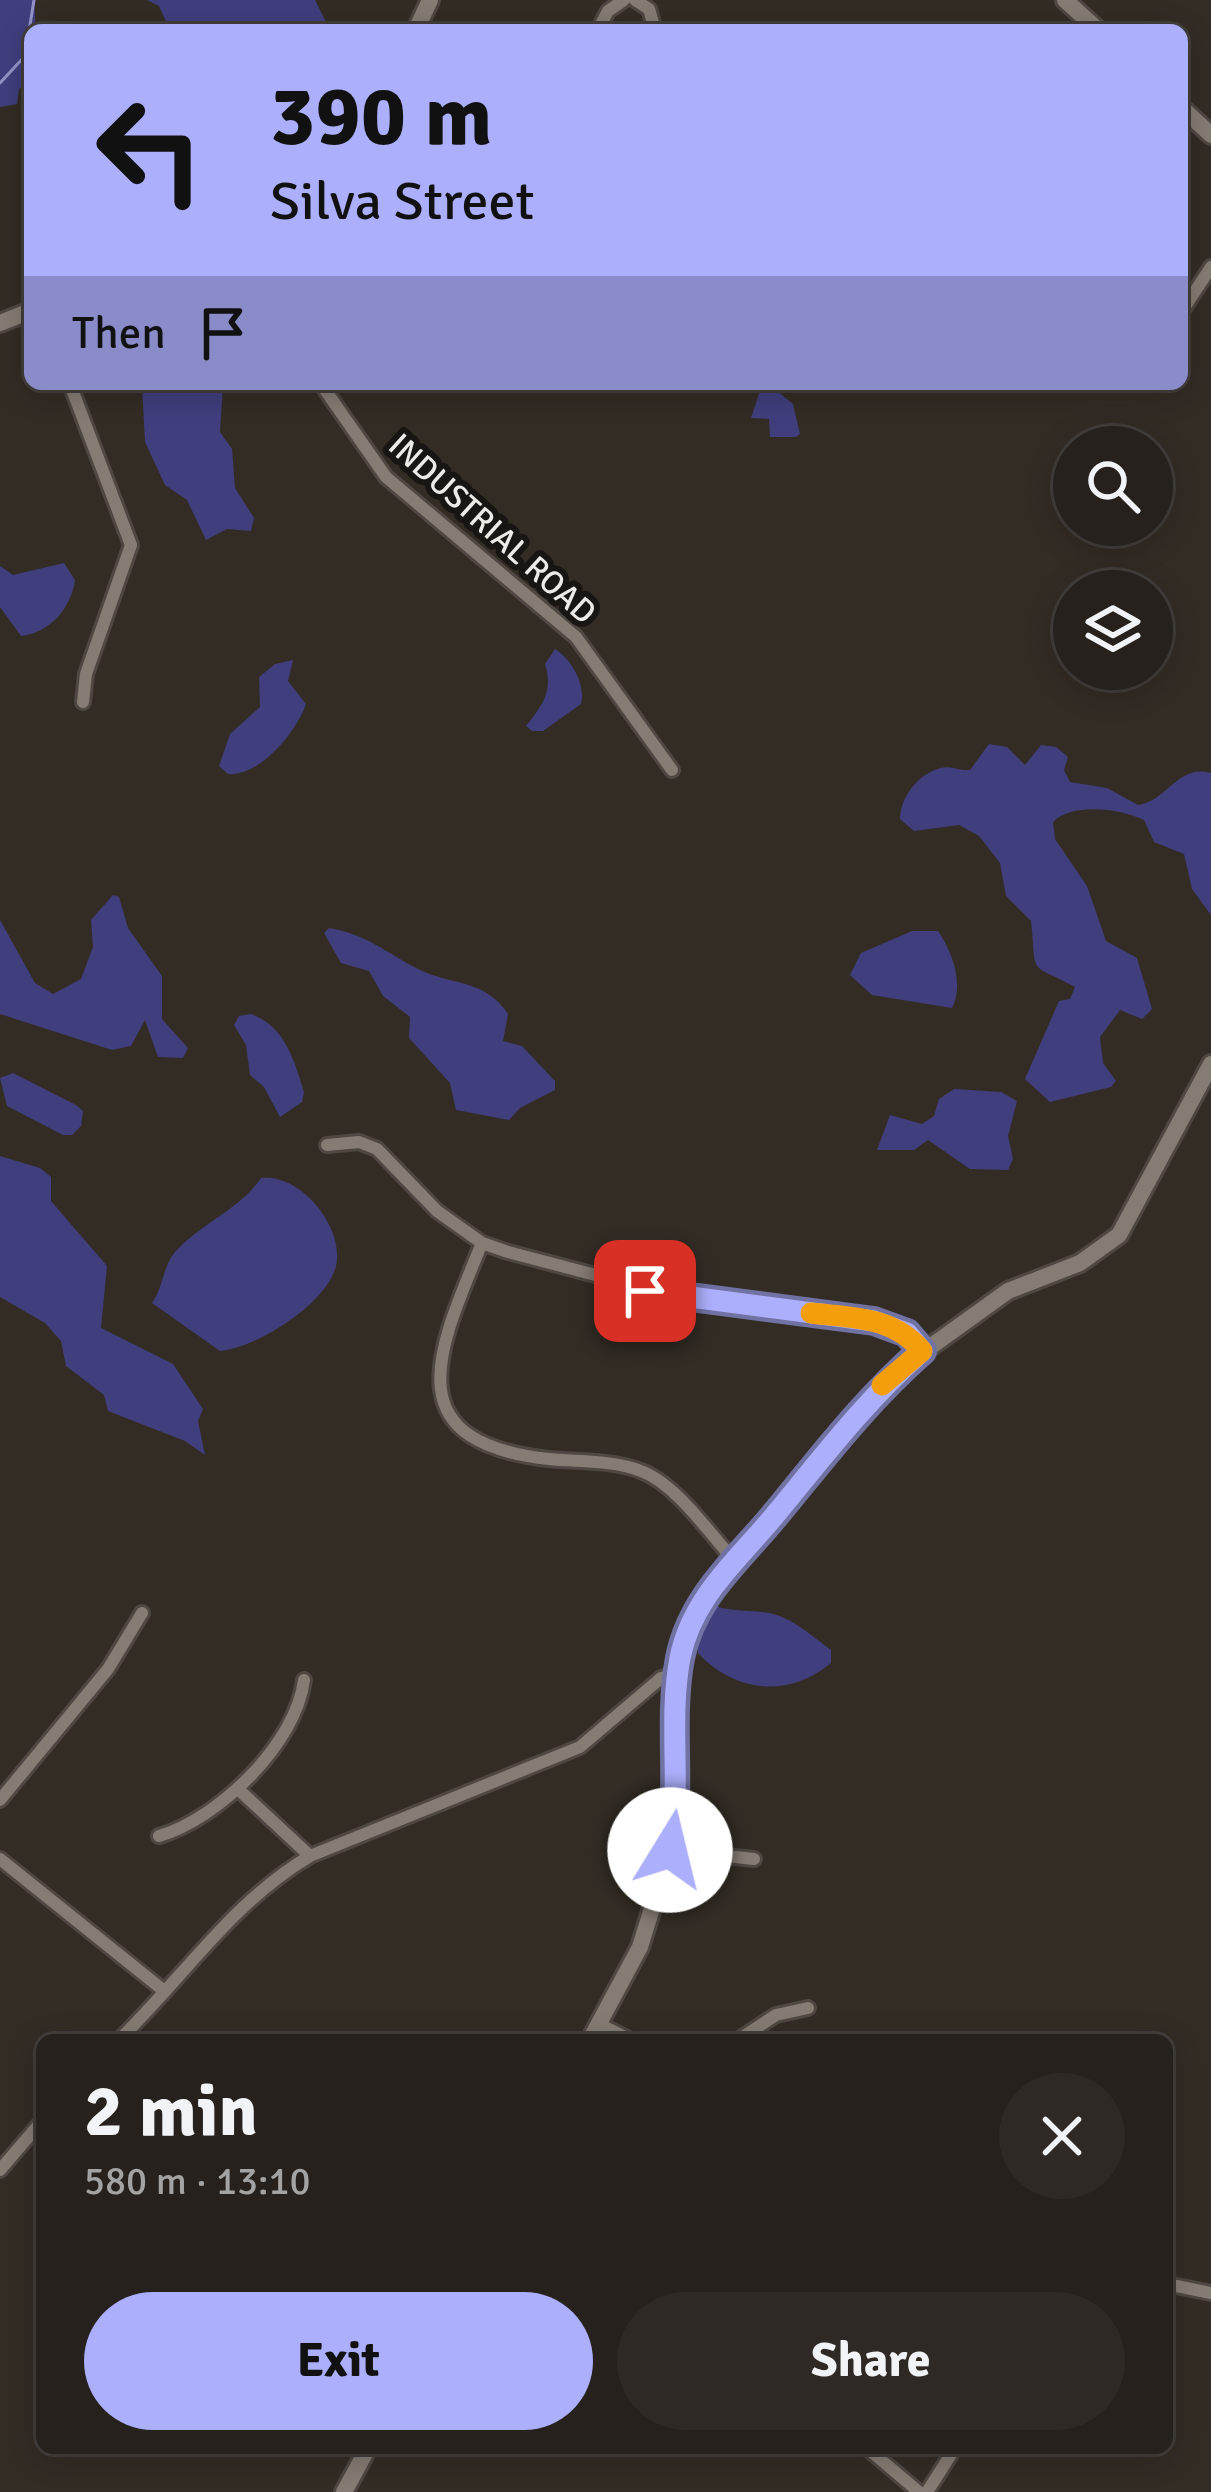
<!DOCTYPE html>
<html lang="en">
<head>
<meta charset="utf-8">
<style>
  body { margin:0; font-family:Signika,sans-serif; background:#2e2925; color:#f1f3f6; height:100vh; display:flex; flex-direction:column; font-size:45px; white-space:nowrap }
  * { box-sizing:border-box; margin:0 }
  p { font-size:39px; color:#a4a3a3 }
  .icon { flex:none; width:66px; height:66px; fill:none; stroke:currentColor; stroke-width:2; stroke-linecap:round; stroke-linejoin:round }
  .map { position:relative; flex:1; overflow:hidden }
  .drawer { position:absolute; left:36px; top:2034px; width:1137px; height:420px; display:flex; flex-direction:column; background:#26211c; border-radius:18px; box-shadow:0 6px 30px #0003,0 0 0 3px #423e3b }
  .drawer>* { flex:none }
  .guide { position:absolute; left:24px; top:24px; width:1164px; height:366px; border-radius:18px; box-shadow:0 6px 30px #0003,0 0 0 3px #423e3b; background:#acaffb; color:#111; overflow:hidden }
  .controls { position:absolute; left:1053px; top:426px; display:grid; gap:24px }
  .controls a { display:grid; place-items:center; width:120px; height:120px; border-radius:50%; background:#26211c; box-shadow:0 6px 30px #0003,0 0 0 3px #423e3b; font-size:60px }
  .pin { position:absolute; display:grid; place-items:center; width:102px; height:102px; color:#fff; margin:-51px; border-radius:24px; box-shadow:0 6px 18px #0006 }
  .me { position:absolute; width:132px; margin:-66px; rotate:9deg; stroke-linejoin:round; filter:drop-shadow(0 0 9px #0008) }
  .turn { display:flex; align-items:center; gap:42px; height:252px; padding:0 48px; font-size:54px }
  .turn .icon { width:156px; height:156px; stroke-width:2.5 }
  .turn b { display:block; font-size:84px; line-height:102px }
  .then { display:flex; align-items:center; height:114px; padding:0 48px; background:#0003; gap:24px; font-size:45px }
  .round { display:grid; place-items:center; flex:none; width:126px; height:126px; border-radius:63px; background:#2e2925 }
  .head { display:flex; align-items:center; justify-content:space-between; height:204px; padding:0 48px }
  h1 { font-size:72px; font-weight:700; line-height:90px }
  .cta { display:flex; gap:24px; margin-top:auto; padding:24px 48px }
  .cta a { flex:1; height:138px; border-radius:72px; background:#acaffb; color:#111; font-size:48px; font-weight:700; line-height:138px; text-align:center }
  .cta a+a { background:#2e2925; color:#f1f3f6 }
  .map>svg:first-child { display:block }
</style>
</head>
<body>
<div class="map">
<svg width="1211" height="2492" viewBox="0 0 1211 2492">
  <rect width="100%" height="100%" fill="#332c25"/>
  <path fill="#403e7d" d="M0,0H34L36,30H30V81L19,89L17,104L0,107Z
    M147,0H315L330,30H170L159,6Z
    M142,384H223L220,432L232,449L235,488L254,518L251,531L227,529L206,540L187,500L165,485L145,442Z
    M771,386L793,404L800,434L796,437H770L769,419L751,418L761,388Z
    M64,563L75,580C71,608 50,633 21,636L0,607V566L13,575Z
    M555,649C571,659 586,684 581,704L543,731H532L526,726C544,704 553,690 545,664Z
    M293,660L288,681L306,704C297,731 260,777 228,774L219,766L230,734L260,707L259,677L275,664Z
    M989,744L1007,747L1025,765L1041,745L1056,747L1068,757L1064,770L1070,782L1107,788L1138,805C1168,801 1177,764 1211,773V915L1192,889L1184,854L1154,842L1144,820C1121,809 1072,802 1053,822L1055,839L1087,886L1106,941L1137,958L1152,1009L1142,1019L1120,1010L1100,1037L1103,1063L1116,1081L1111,1087L1050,1102L1025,1079L1059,1001L1070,999L1075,987C1027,961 1037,979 1031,921L1006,896L1000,863L979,836L959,825L914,831L900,819C900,797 919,773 941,768C952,765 959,771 970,770Z
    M113,895L119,897L128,928L162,976V1019L188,1048L183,1058L158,1057L145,1020L131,1046L112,1050L0,1014V920L35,983L53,994L81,979L93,947L91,920Z
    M329,928C365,934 386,952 416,968C450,986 485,978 508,1014L503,1041L522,1046L555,1081V1090L520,1108L509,1120L456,1110L450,1083L409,1038L410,1017L383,996L369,971L341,963L324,933Z
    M912,931H938C953,953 964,984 952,1008L872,995L850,975L861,953Z
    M251,1014C285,1026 294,1060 304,1092L302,1102L280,1117L264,1087L250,1075L246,1045L234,1025L239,1016Z
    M13,1073L76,1105L83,1111L81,1126L72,1135H63L7,1106L0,1078Z
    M954,1089L1001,1092L1017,1101L1008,1136L1013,1159L1008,1170L970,1169L928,1140L914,1150H877L890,1115L922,1124L934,1116L939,1099Z
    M0,1156L40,1168L51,1177V1201L107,1266L101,1328L173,1364L203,1409L198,1421L205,1455L185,1441L108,1411L104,1395L66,1366L61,1341L45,1323L0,1297Z
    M261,1178C301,1173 345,1228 336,1266C327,1304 256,1348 220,1351L152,1303C163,1288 163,1266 175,1252C201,1223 239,1210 261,1178Z
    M709,1604C735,1613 744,1609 769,1613C792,1617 813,1637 831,1650V1663C788,1699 734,1692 698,1653L697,1629Z"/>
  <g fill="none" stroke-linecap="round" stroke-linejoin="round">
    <path stroke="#9492c9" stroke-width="3" d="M0,83L25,56L34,0"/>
    <g stroke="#4e4742" stroke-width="18">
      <path id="street" d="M635,0L649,9L655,30
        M598,30L608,11L624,0
        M1182,311L1211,267
        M70,384L131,545L86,674L83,702
        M321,384L386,477L576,637L672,770
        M327,1145L359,1142L377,1149L437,1211L482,1243L508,1252L679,1297L892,1325L922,1351
        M482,1243C438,1350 393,1442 549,1459C579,1462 614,1460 641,1471C676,1484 709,1533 734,1560
        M238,1789L310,1856
        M0,1800L108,1669L142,1613
        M159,1836C218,1819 296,1744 304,1680
        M670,1850L754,1859
        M0,1859L163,1990
        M599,2024L631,2040
        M119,2040C184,1977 231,1903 310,1856L580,1747L661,1678L677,1674
        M738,2040L776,2015L808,2008
        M0,2170L42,2121
        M1167,2284L1211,2293
        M867,2448L919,2492
        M927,2492L955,2448"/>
    </g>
    <g stroke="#4e4742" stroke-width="22">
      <path id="secondary" d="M1065,0L1098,30
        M416,30L430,0
        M1182,108L1211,135
        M0,323L30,311
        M590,2040L640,1947L670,1850L679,1790L677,1674L684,1640L704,1598L827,1445L894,1373L1008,1291L1080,1263L1119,1235L1211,1064
        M344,2492L368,2448"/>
    </g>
    <use href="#street" stroke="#857c73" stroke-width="12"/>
    <use href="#secondary" stroke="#857c73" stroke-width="16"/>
  </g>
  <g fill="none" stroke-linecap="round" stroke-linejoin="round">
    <g stroke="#7072a3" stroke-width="30">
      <path id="route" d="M645,1291L874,1321L907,1333L922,1351C865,1401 823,1457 775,1515C738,1560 692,1597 680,1658C668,1722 682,1786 670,1850"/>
    </g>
    <use href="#route" stroke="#acaffb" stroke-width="21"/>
    <path stroke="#f59e0b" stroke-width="21" d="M811,1313C853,1318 893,1316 922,1351L882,1385"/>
  </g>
  <g text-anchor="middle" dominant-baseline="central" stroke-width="12" stroke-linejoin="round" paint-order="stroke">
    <g font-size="33" fill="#efeae6" stroke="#181512">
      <text transform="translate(492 529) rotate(42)">INDUSTRIAL ROAD</text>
    </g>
  </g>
</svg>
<div class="controls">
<a><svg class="icon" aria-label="search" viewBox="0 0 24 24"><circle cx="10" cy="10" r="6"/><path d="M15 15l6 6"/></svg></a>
<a><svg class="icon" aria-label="layers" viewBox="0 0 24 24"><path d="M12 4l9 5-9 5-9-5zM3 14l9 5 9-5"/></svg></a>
</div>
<div class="pin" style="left:645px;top:1291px;background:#d93025"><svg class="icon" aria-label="arrive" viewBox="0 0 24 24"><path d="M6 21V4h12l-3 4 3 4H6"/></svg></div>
<svg class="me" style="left:670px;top:1850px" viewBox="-20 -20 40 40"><circle r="19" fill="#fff"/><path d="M0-13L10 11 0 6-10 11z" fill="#acaffb"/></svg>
<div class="guide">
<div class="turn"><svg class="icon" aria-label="left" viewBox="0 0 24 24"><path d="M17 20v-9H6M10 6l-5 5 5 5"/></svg><div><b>390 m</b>Silva Street</div></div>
<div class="then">Then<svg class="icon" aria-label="arrive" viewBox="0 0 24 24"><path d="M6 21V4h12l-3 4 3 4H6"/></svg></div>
</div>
<section class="drawer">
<div class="head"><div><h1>2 min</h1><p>580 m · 13:10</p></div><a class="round"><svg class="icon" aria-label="close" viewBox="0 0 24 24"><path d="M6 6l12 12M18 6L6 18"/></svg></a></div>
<div class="cta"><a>Exit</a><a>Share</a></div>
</section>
</div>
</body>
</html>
